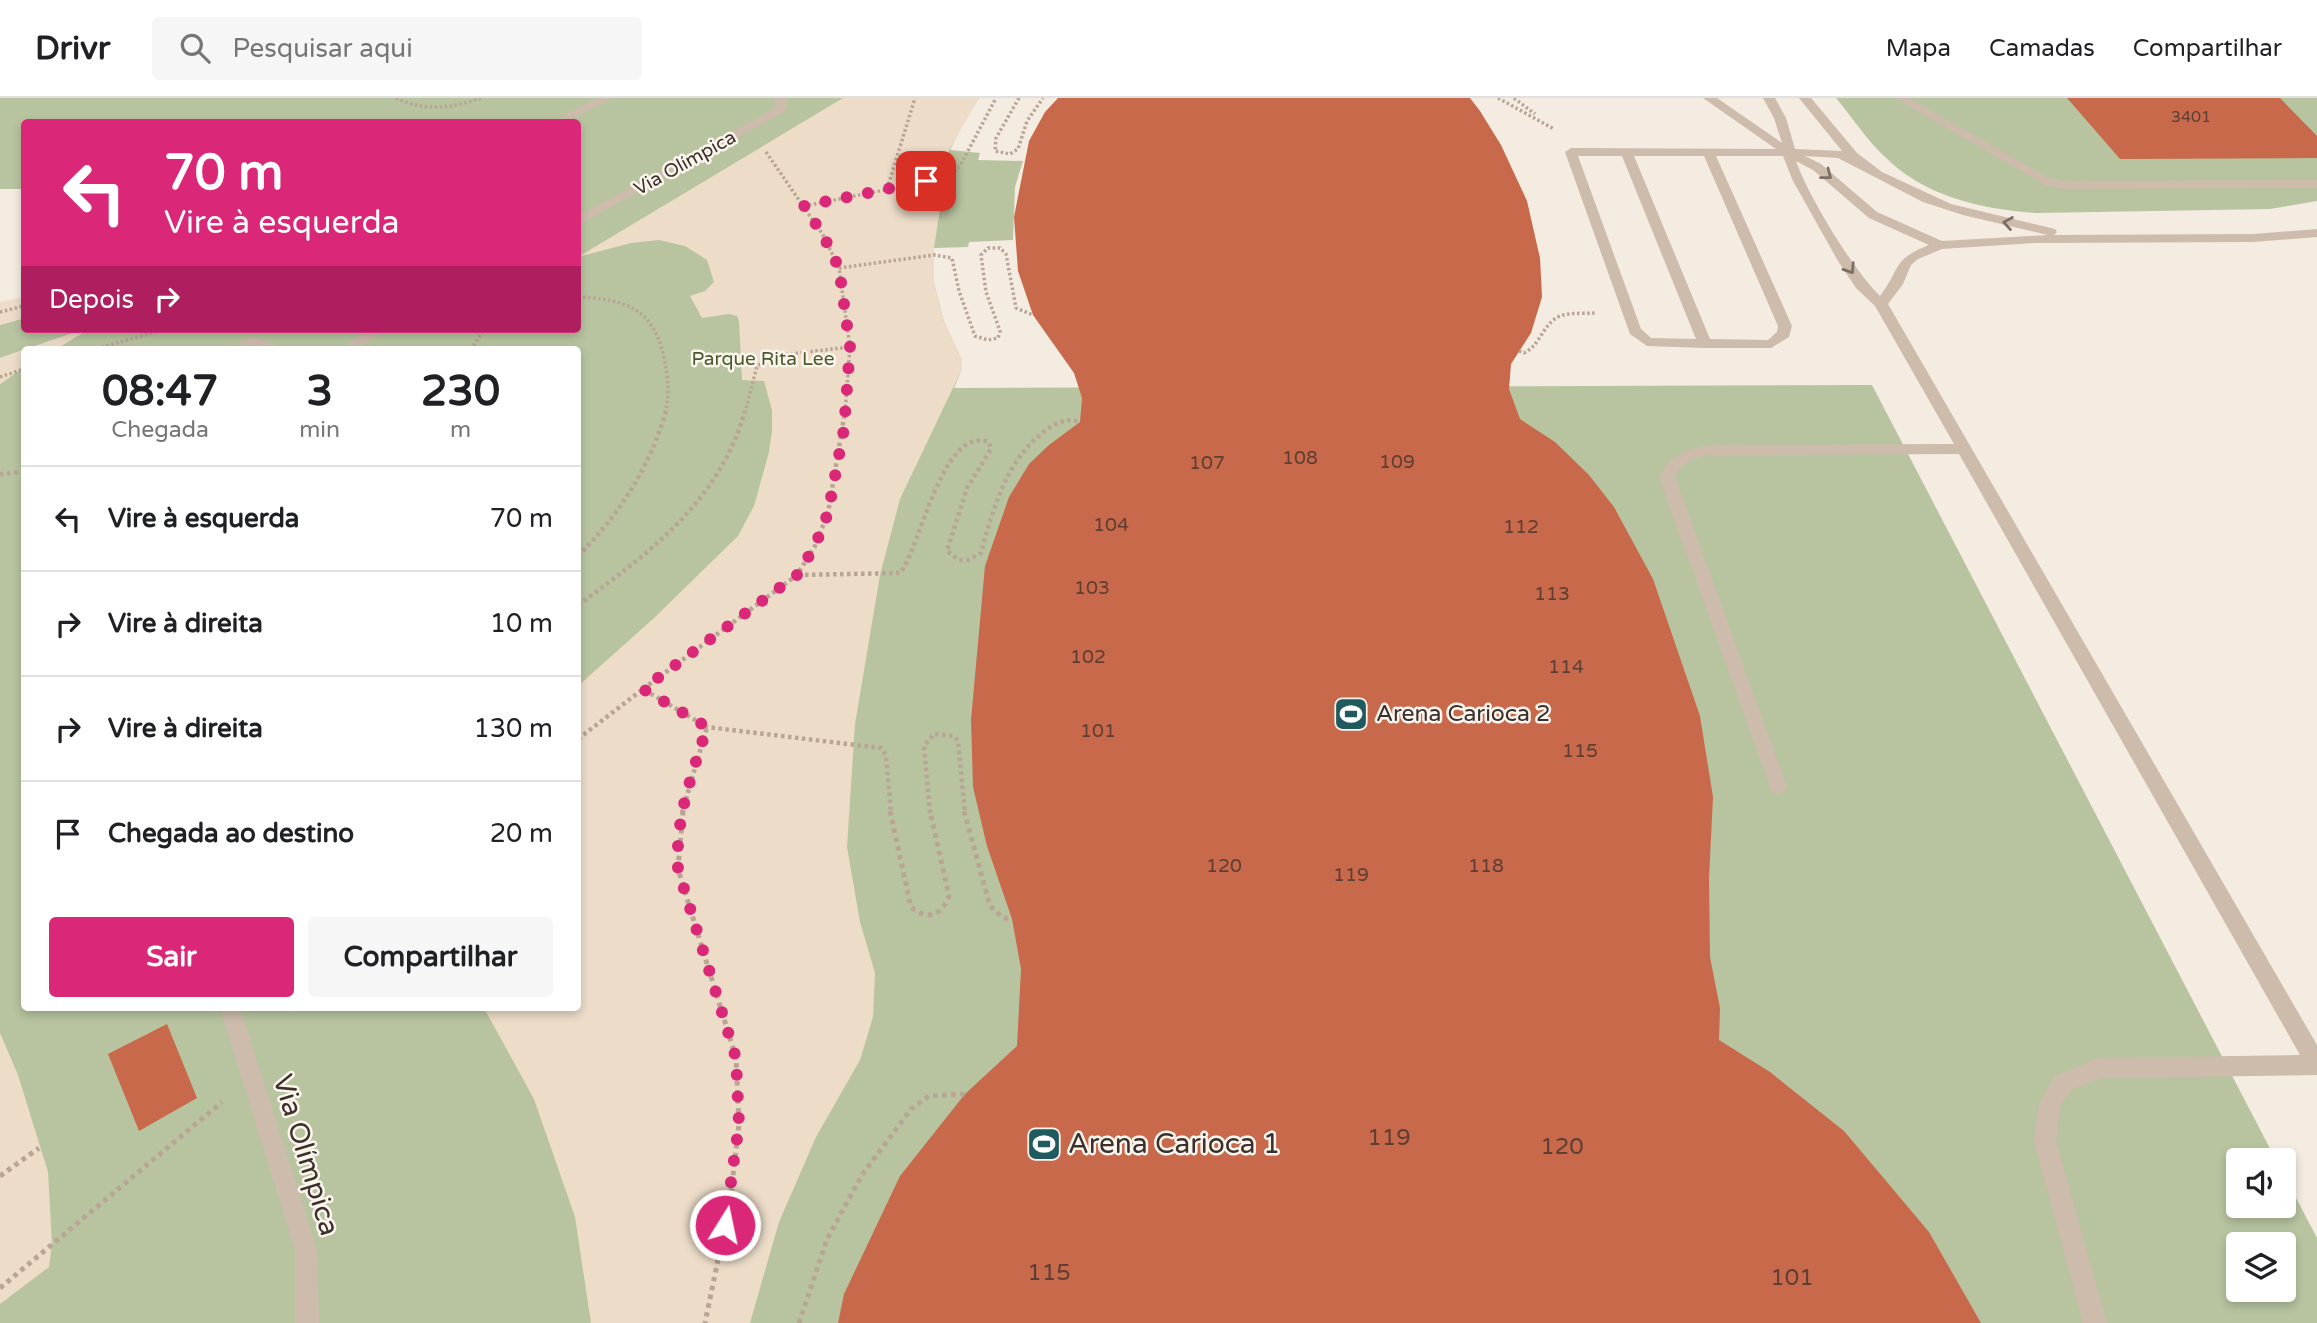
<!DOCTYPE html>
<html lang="pt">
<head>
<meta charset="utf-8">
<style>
  body { margin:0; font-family:"Varela Round",sans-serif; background:#f6f6f6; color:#202124; height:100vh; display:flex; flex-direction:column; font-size:26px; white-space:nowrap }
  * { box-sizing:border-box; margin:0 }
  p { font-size:23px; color:#757577 }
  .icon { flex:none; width:38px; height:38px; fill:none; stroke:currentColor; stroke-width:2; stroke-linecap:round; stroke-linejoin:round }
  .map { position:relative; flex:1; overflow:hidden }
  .sheet { position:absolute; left:21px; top:248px; width:560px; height:665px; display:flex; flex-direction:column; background:#fff; border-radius:7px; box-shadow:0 4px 10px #0003 }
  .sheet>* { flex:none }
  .guide { position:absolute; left:21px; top:21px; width:560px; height:214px; border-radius:7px; box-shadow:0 4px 10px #0003; background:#db2777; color:#fff; overflow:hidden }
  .controls { position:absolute; left:2226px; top:1050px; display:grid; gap:14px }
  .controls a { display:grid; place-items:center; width:70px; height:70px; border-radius:7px; background:#fff; box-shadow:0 4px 10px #0003; font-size:35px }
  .pin { position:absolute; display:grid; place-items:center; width:60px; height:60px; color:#fff; margin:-30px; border-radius:14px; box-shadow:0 4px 10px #0006 }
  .me { position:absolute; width:77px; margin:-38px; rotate:10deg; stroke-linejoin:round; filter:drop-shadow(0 0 5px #0008) }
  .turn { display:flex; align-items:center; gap:24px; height:147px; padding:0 28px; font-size:32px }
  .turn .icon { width:91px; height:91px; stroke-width:2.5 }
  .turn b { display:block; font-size:49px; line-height:60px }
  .then { display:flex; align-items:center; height:66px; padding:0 28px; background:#0003; gap:14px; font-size:26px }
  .eta { display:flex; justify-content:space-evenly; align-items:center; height:119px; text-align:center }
  .eta b { font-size:42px; font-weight:800; line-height:49px }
  .cta { display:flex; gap:14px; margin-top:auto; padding:14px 28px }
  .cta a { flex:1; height:80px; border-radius:7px; background:#db2777; color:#fff; font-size:28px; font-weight:800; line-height:80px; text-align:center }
  .cta a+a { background:#f6f6f6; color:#202124 }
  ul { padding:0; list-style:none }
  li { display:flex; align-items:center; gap:21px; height:105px; padding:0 28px; border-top:2px solid #e0e0e0 }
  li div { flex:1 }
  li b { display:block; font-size:26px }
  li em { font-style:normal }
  header { display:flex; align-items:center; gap:42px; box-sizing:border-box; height:98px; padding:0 35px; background:#fff; border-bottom:2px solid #e0e0e0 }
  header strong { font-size:33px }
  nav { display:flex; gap:38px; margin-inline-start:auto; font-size:24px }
  .search { width:490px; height:63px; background:#f6f6f6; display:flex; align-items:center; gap:18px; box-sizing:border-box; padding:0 24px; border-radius:7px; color:#757577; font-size:26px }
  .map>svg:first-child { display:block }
</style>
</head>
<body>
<header>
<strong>Drivr</strong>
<div class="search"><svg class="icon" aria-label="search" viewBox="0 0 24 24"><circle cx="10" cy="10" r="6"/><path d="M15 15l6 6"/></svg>Pesquisar aqui</div>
<nav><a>Mapa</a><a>Camadas</a><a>Compartilhar</a></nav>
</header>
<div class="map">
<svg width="2317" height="1225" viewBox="0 0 2317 1225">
  <rect width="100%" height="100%" fill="#f4ebe1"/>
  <path fill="#b8c4a0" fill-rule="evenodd" d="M0,0H979L964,23L950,52L980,55L978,62L1023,63L1015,89L1013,142L969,144L968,149L934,150V185L944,224L962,262V271L954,290L1872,287L2276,1062H2238V1108H2284V1077L2317,1140V1225H0V286L24,269V910H578V252H54L89,231H578V24H24V91H0ZM2238,1146H2284V1192H2238Z
    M1836,0H2317V103L2270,111L2036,115C1981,111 1925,99 1884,58C1866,41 1852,19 1836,0Z
    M24,220V231H85L0,260V227Z"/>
  <path fill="#ecdcc8" d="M843,0H979L949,52L934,150V185L944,224L962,262V271L900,401L880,477L855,626L847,749L860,824L875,875L873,919L860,962L816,1039L779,1124L750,1225H591L575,1119L534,1001L484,910H578V588L654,520L738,438L754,408L769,354L772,333V312L764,283L742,282L739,223L737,218L729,216L702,220L690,198L705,193L714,184L707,162L685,148L659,142L631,145L578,159Z
    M24,199V220L0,227V204Z
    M85,231H89L54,252H24V269L0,286V260Z
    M0,935L18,977L48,1074L52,1146L49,1169L0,1206Z"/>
  <path fill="#c8694b" d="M1058,0H1470L1480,13L1501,47L1527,103L1540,160L1542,199L1531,235L1511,266L1509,291L1520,321L1555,344L1589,377L1614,409L1653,481L1700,618L1713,699L1709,780L1710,859L1720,910L1719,942L1770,974L1844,1033L1929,1134L1981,1225H838L844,1196L900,1078L965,996L1017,948L1021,871L1012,821L987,748L973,689L971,622L985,468L1009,399L1029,366L1049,347L1080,324L1082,300L1074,275L1033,217L1018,173L1014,119L1029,43L1045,14Z
    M2067,0H2280L2317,38V60L2120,61Z
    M167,926L197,1000L139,1033L108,956Z"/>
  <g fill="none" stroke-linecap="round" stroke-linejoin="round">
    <path stroke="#b9a596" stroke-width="3.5" stroke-dasharray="2.5 2.5" stroke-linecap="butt" d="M396,0C424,14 453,10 481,0
      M1019,0L996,40L995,53L1010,56L1018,51L1027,23L1043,0
      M1498,0L1554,31
      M1514,0L1535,16
      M766,54L823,137L839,170L850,249L845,315
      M887,91L915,0
      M804,108L945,80L960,68L996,0
      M839,170L934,157L952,160L959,193L975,238L988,242L998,240L1000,233L986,194L981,157L988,150H1000L1006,156L1016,210L1033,217
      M578,199C624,201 654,210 664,260C668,278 670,296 665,315
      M0,214L24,208
      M92,252L166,231
      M471,252L484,231
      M1519,253L1524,255C1541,247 1543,225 1560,218C1571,214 1584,216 1595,215
      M0,279L24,271
      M745,315L757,268L773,258L850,249"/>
    <path stroke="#b9a596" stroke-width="4.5" stroke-dasharray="3.5 3.5" stroke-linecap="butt" d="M0,376L24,374
      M578,458C619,417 650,369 666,313
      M798,477L900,475C921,449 942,327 989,344L991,351L967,390L947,453L959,462H968L981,455C993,411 1005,366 1041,336C1054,326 1063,319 1080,324
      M578,507C650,455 720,402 745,313
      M643,591L797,477L815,448L828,415L845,313
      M578,641L643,591L707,629L881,650L886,657L891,715
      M682,715L707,629
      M930,715L924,648L934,636L954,638L958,643L965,715"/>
    <path stroke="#b9a596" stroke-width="5" stroke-dasharray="4.5 4.5" stroke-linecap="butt" d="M683,713L678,771L736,960L739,1026L730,1103L705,1225
      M890,713L911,809C927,823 942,817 949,798L930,713
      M964,713L990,808L1003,820L1012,821
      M0,1078L39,1050
      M0,1190L222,1004
      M799,1225L827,1141L862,1077L911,1011L929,998L965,996"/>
    <path fill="#cdbbac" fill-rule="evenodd" d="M598,0H613L565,24H551Z
      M774,0H786L788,3L784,14L578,127V118L775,10Z
      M1703,0H1717L1782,45L1774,20L1763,0H1775L1786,20L1795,51L1842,53L1799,0H1811L1857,55L1882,74L1951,106L2055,131L2057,134L2054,137L2253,136L2317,131V139L2253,144L2034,145L1942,151L1918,161L1911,167L1903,186L1888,206L2317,947V977L2100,980L2071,992L2060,1008L2056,1043L2107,1225H2083L2034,1043L2039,1006L2055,978L2099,960L2300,957L1959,356L1711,357C1694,360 1683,363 1675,379L1787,689L1784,694L1778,696L1772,694L1659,379C1672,356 1686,351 1711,347L1954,346L1875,208L1856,190L1838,163L1793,83L1783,58H1716L1792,228L1789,239L1771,250H1705L1647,248L1630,236L1565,54L1571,50L1776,51ZM1578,58H1622L1696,241L1651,240L1641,231ZM1634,58H1704L1778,228L1777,234L1768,242L1710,241ZM1805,58L1838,60L1923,104L1963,117L2048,137L1942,143L1877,114L1821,66ZM1796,63L1813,72L1869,120L1929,147C1891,162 1902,169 1880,198C1854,173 1808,98 1796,63Z
      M1895,0H1909L2049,80L2065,83L2317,82V90L2065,91L2045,87Z
      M370,231H387L356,252H339Z
      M251,238L281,249L283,252H264L252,247L246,252H230Z
      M220,910H240L317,1152L319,1225H295V1152Z"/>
  </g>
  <defs><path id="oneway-chevron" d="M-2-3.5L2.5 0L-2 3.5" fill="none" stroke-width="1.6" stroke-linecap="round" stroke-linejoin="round" transform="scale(1.75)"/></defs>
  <g stroke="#7d6f65">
    <use href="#oneway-chevron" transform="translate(1827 77) rotate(38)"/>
    <use href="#oneway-chevron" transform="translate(2008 125) rotate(-171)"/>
    <use href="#oneway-chevron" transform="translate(1850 171) rotate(57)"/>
  </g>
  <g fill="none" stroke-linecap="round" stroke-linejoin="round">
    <path stroke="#db2777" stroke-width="12" stroke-dasharray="0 21.6" d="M725,1127L739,1026L736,960L678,771C675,720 692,677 707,629L643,591L797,477L815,448L828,415L844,331L850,249L839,170L823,137L804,108L926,83"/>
  </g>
  <defs>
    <g id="stadium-square" transform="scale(1.75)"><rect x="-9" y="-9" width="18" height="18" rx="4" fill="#1f5a5e" stroke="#fbf5ee"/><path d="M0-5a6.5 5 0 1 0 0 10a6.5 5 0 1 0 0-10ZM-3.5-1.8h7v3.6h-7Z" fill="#fff"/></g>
  </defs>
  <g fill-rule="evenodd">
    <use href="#stadium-square" x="1351" y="616"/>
    <use href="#stadium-square" x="1044" y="1046"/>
  </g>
  <g text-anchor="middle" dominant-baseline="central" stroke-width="5" stroke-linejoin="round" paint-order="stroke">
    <g font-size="16" fill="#5e3e33">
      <text x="2191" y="19">3401</text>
    </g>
    <g font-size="19" fill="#3b302b" stroke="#fbf5ee">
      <text transform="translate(685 65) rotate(-29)">Via Olímpica</text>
    </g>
    <g font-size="19" fill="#4a5a2e" stroke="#fbf5ee">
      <text x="763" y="261">Parque Rita Lee</text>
    </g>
    <g font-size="19" fill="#5e3e33">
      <text x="1300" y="360">108</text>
      <text x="1397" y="364">109</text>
      <text x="1207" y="365">107</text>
      <text x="1111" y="427">104</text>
      <text x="1521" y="429">112</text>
      <text x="1092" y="490">103</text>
      <text x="1552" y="496">113</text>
      <text x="1088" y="559">102</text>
      <text x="1566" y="569">114</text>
      <text x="1098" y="633">101</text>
      <text x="1580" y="653">115</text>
      <text x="1224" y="768">120</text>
      <text x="1486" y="768">118</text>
      <text x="1351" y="777">119</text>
    </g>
    <g font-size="23" fill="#3b302b" stroke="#fbf5ee" text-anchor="start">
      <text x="1376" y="616">Arena Carioca 2</text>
    </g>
    <g font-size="23" fill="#5e3e33">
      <text x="1389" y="1040">119</text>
      <text x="1562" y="1049">120</text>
      <text x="1049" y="1175">115</text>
      <text x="1792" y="1180">101</text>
    </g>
    <g font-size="28" fill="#3b302b" stroke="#fbf5ee" text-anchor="start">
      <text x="1068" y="1046">Arena Carioca 1</text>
    </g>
    <g font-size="28" fill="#3b302b" stroke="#fbf5ee">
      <text transform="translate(306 1057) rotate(73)">Via Olímpica</text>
    </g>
  </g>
</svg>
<div class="controls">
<a><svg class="icon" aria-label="sound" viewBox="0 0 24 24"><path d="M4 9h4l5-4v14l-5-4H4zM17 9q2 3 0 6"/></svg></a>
<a><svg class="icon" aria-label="layers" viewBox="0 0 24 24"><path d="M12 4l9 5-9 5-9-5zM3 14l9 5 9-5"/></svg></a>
</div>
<div class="pin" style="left:926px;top:83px;background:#d93025"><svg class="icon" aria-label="arrive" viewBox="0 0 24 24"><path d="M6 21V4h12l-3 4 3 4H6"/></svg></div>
<svg class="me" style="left:725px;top:1127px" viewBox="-20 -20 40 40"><circle r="17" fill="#db2777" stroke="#fff" stroke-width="3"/><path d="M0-11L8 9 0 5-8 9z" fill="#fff"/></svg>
<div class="guide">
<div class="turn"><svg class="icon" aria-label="left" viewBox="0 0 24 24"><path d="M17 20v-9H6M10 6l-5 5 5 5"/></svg><div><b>70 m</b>Vire à esquerda</div></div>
<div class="then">Depois<svg class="icon" aria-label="right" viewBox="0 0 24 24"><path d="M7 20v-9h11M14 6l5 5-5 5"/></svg></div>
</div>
<section class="sheet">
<div class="eta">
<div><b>08:47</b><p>Chegada</p></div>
<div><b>3</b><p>min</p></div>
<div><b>230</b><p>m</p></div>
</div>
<ul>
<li><svg class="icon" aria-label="left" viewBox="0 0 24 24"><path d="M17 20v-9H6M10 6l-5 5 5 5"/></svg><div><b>Vire à esquerda</b></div><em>70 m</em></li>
<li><svg class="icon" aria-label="right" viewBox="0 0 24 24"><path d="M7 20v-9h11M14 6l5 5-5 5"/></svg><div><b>Vire à direita</b></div><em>10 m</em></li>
<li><svg class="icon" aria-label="right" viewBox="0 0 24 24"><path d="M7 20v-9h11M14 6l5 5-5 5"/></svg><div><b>Vire à direita</b></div><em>130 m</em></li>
<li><svg class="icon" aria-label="arrive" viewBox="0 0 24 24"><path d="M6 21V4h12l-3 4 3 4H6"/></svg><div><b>Chegada ao destino</b></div><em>20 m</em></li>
</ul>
<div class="cta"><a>Sair</a><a>Compartilhar</a></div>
</section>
</div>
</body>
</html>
